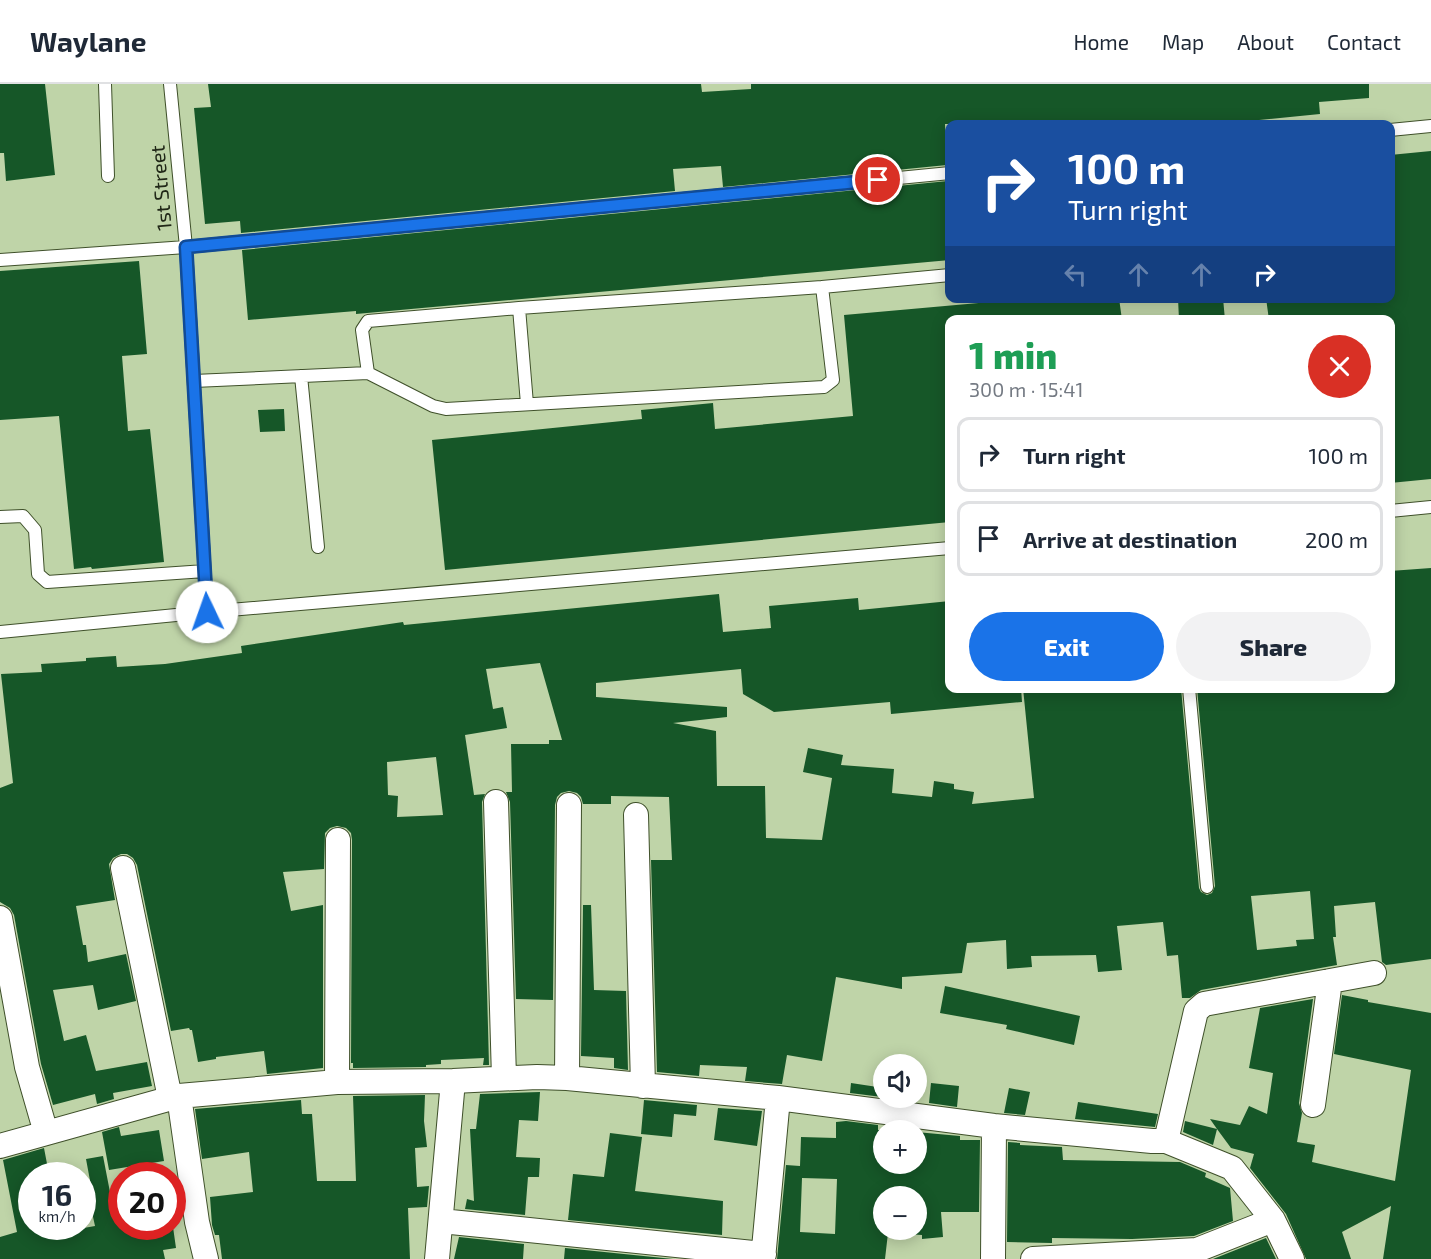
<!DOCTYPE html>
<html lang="en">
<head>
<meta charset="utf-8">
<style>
  body { margin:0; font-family:"Exo 2",sans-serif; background:#f2f2f3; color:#1f2937; height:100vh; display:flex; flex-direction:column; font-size:22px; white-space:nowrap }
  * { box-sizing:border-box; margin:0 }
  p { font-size:20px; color:#747a83 }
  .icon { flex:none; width:33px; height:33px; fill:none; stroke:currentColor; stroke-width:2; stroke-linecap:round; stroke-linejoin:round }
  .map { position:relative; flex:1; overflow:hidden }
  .side { position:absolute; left:945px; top:231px; width:450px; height:378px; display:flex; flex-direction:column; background:#fff; border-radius:12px; box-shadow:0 3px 15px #0003 }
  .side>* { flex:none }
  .top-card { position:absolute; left:945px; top:36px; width:450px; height:183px; border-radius:12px; box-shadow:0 3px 15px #0003; background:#1a4fa0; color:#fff; overflow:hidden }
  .controls { position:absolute; left:873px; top:970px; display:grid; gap:12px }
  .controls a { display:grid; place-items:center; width:54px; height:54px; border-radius:50%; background:#fff; box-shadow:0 3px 15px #0003; font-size:30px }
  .speed { position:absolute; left:18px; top:1078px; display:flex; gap:12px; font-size:30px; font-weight:700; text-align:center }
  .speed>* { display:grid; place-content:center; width:78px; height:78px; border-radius:50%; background:#fff; box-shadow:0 3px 15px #0003; line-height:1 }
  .speed small { font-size:15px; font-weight:400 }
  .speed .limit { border:9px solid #d22; background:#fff; color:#111 }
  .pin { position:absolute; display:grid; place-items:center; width:51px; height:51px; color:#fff; margin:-26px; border:3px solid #fff; border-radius:50%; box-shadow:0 2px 6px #0007 }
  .me { position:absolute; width:66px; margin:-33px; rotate:357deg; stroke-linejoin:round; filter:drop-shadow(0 0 4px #0008) }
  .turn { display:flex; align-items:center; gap:21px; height:126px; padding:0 24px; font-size:27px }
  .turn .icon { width:78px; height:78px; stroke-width:2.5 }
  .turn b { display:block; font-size:42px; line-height:51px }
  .lanes { display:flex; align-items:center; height:57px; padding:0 24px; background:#0003; justify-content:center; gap:30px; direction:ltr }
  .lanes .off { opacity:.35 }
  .round { display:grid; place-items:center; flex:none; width:63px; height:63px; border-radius:32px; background:#f2f2f3 }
  .headline { display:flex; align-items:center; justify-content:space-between; height:102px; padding:0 24px }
  h1 { font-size:36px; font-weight:800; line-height:45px; color:#1e9e55 }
  .primary-button { display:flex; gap:12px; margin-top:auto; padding:12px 24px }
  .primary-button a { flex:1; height:69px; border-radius:36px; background:#1a73e8; color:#fff; font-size:24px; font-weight:800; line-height:69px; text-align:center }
  .primary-button a+a { background:#f2f2f3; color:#1f2937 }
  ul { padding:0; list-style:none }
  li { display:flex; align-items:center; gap:18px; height:75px; margin:0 12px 9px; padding:0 12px; border:3px solid #e0e1e3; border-radius:12px }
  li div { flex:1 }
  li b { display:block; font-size:22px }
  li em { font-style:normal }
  header { display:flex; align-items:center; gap:36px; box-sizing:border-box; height:84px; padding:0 30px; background:#fff; border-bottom:2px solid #e0e1e3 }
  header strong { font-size:28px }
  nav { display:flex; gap:33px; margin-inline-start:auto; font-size:21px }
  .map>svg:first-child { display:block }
</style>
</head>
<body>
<header>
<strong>Waylane</strong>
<nav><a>Home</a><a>Map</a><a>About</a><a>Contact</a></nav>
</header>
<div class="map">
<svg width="1431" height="1175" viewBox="0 0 1431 1175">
  <rect width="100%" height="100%" fill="#bfd4a8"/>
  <path fill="#165728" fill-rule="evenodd" d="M0,0H45L55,91L6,97L4,69H0Z
    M208,0H701L702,8L751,5V0H1369V14L1319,18L1320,30L1218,40H945L947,81L723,103L721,82L673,85L675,107L241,149L240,137L205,140L194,24L211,23Z
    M1431,67V395L1390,399V236H1269L1266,214H1390V71Z
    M948,97L950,176L356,230V227L248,236L242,166Z
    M139,177L147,270L122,272L128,347L150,345L164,478L92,485L91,483L74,485L59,332L0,336V187Z
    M1001,214H1119L1122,236H950V438L445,486L432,356L642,335L641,326L713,319L715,345L853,332L844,231L1001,217Z
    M1178,214H1223L1225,236H1179Z
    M284,325L285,347L260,348L258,326Z
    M1431,484V875L1386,881L1382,878L1375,818L1334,822L1336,853H1333L1337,881L1201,906L1190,914H1182L1178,871L1167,872L1163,838L1117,842L1122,886L1098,888L1096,871L1031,872L1032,883L1007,885L1006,856L967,859L962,889L902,893V905L836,893L822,977L787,971L782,1000L745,997L747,983L700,981L699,992L657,988L651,776H672L669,713L611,712V720H583L581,713L577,709L569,707L561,709L557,713L555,721L553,916L516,915L510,718L506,708H512L511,660H549V656H562L540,579L486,585L493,625L503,623L507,644L465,651L474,711L485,710L482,718L489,981H483L484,974L441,976V980L426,981V983L353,984V979H351L352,756L351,749L346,744L337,742L330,744L325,749L324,785L283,788L291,827L323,821V984L267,990L264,967L216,973V975L198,978L192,946H190L189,944L171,947L137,781L133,774L127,770H121L113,774L109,780L115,816L76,822L83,861H86L88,878L126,870L136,917L98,926L93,901L53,906L64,957L86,951L96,987L147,978L152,1002L113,1009L114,1015L97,1020L95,1010L53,1021L41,980L14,831L10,824L0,818V704L13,699L1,590L42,588L41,580L86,577V574L116,572L117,583L165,580L242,569L241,562L403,538L404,541L719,510L723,548L771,544L769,522L858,514L859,526L950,517V604H1021L1022,618L891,630L890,618L774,628L743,610L741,585L596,599V613L727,623V633L673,639L716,647L717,702H765L766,754L822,756L832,694L803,688L808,664L843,671L841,681L894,685L892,709L932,713L934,697L954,700V705L974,708L972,720L1034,714L1023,604H1181L1199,804L1201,808L1207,811L1212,809L1215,802L1197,604H1390V487ZM436,673L443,731L397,733L398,712L388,711L387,678ZM1310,807L1314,855L1296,856L1297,862L1257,866L1251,812Z
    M583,821H591L594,906L626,907L628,986L614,984V974L581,972Z
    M945,902L1080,932L1074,961L1006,945L1007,941L940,929Z
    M1342,911L1368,916V918L1431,929V1175H1383L1391,1122L1342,1148L1351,1175H1306L1286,1130L1250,1084L1254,1070L1231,1064L1217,1045L1213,1061L1183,1048L1185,1037L1217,1045L1210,1035L1240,1041L1249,1022L1267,1030L1273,989L1249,984L1260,924L1313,915L1299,1019L1302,1029L1297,1058L1315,1061L1312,1078L1395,1097L1411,986L1334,970Z
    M851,999L884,1004L882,1013L850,1009Z
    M931,999L959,1002L957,1023L929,1019Z
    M1009,1004L1030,1008L1025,1031L1004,1029Z
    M540,1008L538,1037L519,1036L516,1073L540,1074L539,1093H528L525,1131L465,1125L467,1115L474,1117L470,1045H476L480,1010Z
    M425,1011L424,1037L427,1063L415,1064L417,1103L429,1102L427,1123L408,1124L410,1175H222L219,1151H215L212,1141L210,1113L253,1108L249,1068L202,1075L195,1025L301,1016L302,1030H312L317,1097H356L353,1012Z
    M644,1016L697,1021L696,1032L674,1030L672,1053L641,1050Z
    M1078,1018L1158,1030L1155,1043L1075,1035Z
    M718,1024L762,1027L757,1062L714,1056Z
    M846,1037L878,1041V1046L889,1047H884V1080H916V1048L960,1052V1056H980L979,1128H941L943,1153L922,1155V1151L888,1149L885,1175H777L786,1081L800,1082L801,1053L836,1054V1038ZM802,1094L837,1095L835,1150L800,1148ZM884,1113H916V1146H884Z
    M119,1043L121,1052L159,1046L164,1077L109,1086L102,1048Z
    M610,1049L642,1053L635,1107L723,1117L722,1151L568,1136L573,1090L604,1093Z
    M1008,1058L1020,1059V1061L1062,1063L1063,1076L1180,1078L1206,1089L1205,1093L1230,1104L1233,1137L1194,1152L1132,1155L1052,1154V1159L1007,1158Z
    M44,1064L48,1085L32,1088V1143H42L44,1151L95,1142L90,1119L94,1118L86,1075L103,1072L115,1134L122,1133V1143H173L176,1164L163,1166L165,1175H0V1153L17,1148L3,1076Z
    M459,1153L524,1160L523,1175H454Z
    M1266,1154L1276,1175H1213Z
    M565,1164L673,1175H564Z"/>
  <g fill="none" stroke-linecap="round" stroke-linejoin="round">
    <g stroke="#3f502a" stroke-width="14">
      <path id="lane" d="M105,0L108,92
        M170,0L186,163L207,528
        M1390,46L1431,42
        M0,176L186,163L950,89
        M368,289L362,246L368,237L519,224
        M301,292L318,463
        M194,297L368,289L433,322L446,325L824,303L833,296L822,203L950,191
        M527,320L519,224L822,203
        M1390,427L1431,423
        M0,433L23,432L35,446L38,490L47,498L205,487
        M0,548L207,528L950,464
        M1189,604L1207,803"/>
    </g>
    <g stroke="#3f502a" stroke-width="26">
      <path id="street" d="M496,718L504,994
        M636,731L643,1002
        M123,784L170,1014
        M0,834L27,983L46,1049
        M567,994L569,721
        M337,998L338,756
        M179,1012L197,1138L206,1175
        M1313,1021L1330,897
        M1166,1057L1196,927L1204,920L1374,889
        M0,1062L179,1012L337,998L453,997L537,993L567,994L778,1014L994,1042L1152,1057H1166L1232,1084L1273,1136L1292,1175
        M441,1137L764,1170
        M437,1175L453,997
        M763,1175L778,1014
        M993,1175L994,1042
        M1033,1175L1197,1166L1273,1136"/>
    </g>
    <use href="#lane" stroke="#fff" stroke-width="12"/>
    <use href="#street" stroke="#fff" stroke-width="24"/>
  </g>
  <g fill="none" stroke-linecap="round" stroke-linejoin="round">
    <g stroke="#114b97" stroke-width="15">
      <path id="route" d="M207,528L186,163L878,96"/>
    </g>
    <use href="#route" stroke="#1a73e8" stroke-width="10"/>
  </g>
  <g text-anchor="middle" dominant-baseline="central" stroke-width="6" stroke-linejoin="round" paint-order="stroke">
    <g font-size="20" fill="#202717" stroke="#bfd4a8">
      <text transform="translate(160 104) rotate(-95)">1st Street</text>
    </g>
  </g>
</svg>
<div class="controls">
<a><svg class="icon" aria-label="sound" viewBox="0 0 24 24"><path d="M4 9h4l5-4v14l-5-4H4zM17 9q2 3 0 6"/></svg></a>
<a>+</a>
<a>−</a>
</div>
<div class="speed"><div>16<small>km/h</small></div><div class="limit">20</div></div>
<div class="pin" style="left:878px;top:96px;background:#d93025"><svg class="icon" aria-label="arrive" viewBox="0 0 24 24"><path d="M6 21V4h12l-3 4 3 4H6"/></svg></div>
<svg class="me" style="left:207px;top:528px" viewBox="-20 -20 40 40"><circle r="19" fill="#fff"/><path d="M0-13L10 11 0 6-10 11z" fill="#1a73e8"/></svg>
<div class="top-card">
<div class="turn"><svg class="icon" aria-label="right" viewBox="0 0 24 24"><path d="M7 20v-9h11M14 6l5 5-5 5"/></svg><div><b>100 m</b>Turn right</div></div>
<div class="lanes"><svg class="icon off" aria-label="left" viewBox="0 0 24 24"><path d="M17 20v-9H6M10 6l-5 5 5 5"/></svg><svg class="icon off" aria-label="ahead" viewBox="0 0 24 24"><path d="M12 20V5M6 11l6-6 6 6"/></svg><svg class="icon off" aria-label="ahead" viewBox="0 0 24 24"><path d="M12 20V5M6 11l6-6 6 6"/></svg><svg class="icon" aria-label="right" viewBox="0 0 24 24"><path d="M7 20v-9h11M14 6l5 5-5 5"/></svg></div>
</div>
<section class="side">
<div class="headline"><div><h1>1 min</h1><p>300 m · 15:41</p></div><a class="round" style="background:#d93025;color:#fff"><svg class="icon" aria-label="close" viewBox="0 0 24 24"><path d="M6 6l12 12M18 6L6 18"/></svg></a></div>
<ul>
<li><svg class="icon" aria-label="right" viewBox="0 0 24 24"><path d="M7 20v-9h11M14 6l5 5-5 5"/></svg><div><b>Turn right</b></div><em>100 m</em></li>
<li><svg class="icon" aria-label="arrive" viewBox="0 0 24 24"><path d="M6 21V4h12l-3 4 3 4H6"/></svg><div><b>Arrive at destination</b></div><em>200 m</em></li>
</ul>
<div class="primary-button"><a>Exit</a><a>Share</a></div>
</section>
</div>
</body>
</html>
